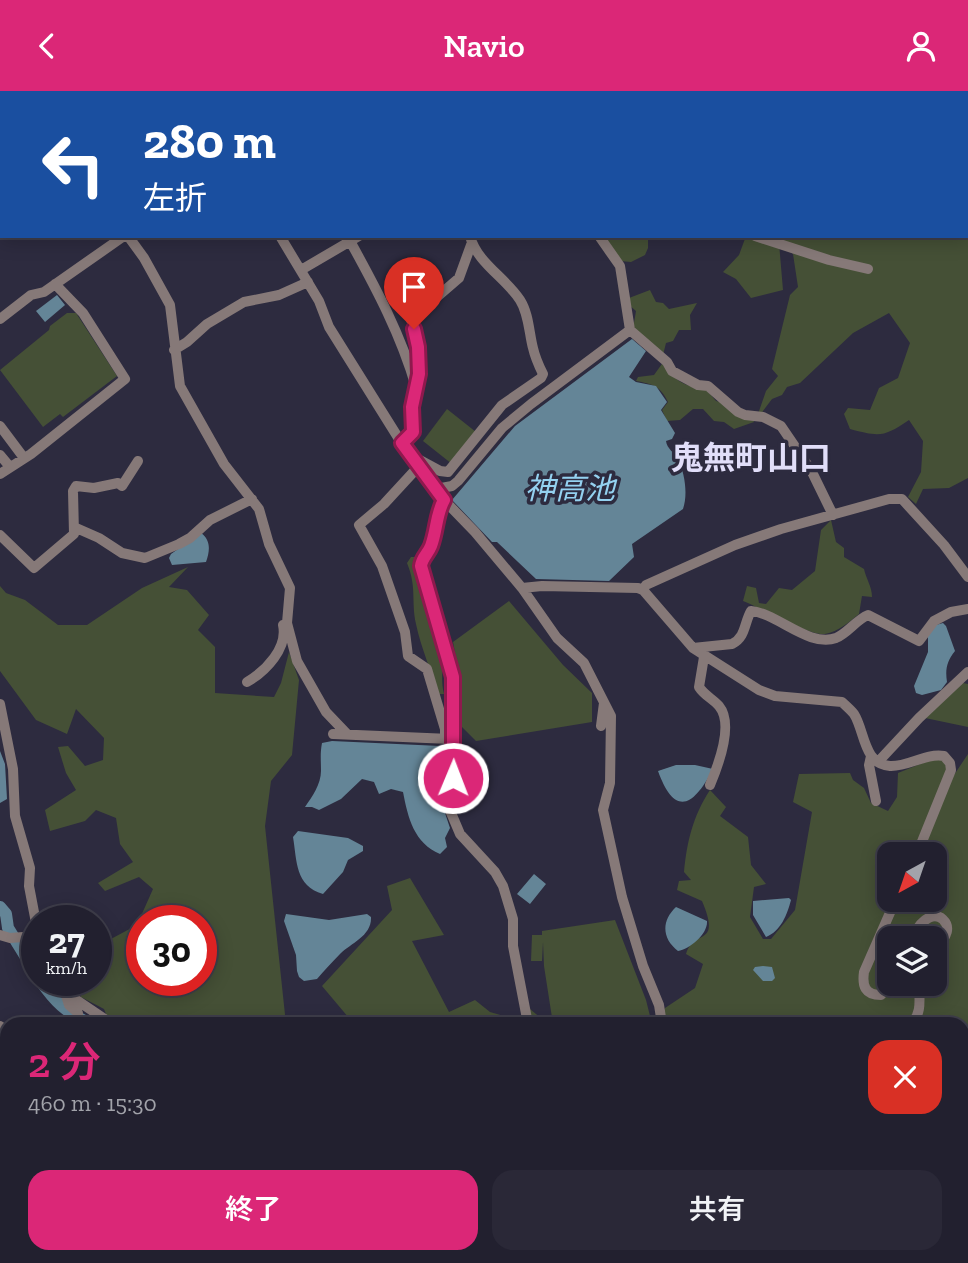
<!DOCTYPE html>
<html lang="ja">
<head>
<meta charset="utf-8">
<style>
  body { margin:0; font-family:"Zilla Slab","Noto Sans JP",serif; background:#2a2837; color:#f1f3f6; height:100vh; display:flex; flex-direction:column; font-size:26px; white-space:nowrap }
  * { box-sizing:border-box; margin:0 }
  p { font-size:23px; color:#a2a3aa }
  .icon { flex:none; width:38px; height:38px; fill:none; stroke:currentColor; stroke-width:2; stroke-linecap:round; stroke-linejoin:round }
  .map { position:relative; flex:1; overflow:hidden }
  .sheet { position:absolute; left:0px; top:926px; width:970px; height:247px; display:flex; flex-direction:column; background:#22202f; border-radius:21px 21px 0 0; box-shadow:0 4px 18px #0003,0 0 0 2px #3f3e4b }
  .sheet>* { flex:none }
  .banner { position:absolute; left:0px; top:0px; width:970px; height:147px; box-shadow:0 4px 18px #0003,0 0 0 2px #3f3e4b; background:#1a4fa0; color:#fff; overflow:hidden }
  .needle { width:46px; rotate:220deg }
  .buttons { position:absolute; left:877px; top:751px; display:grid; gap:14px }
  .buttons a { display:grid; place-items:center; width:70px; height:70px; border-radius:14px; background:#22202f; box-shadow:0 4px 18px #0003,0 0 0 2px #3f3e4b; font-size:35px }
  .speed { position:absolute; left:21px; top:814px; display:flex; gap:14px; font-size:35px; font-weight:700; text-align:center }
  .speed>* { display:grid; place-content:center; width:91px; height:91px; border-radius:50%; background:#22202f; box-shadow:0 4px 18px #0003,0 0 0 2px #3f3e4b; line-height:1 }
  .speed small { font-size:18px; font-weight:400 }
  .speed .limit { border:10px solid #d22; background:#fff; color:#111 }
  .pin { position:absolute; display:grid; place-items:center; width:60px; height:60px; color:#fff; margin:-72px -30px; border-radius:50% 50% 50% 0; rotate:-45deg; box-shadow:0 0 7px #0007 }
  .pin .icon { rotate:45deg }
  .me { position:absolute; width:77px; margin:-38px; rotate:1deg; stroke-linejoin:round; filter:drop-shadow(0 0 5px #0008) }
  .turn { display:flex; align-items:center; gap:24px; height:147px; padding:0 28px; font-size:32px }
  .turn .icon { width:91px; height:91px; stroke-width:2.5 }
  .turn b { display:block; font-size:49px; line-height:60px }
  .round { display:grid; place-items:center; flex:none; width:74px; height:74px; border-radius:21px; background:#2a2837 }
  .overview { display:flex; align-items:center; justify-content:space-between; height:119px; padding:0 28px }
  h1 { font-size:42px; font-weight:600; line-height:52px; color:#db2777 }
  .primary-button { display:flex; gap:14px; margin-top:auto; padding:14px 28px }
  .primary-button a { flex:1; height:80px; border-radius:21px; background:#db2777; color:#fff; font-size:28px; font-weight:600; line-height:80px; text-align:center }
  .primary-button a+a { background:#2a2837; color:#f1f3f6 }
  header { display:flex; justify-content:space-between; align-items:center; height:91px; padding:0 28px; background:#db2777; color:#fff; font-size:32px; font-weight:600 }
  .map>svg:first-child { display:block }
</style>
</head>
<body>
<header><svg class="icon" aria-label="back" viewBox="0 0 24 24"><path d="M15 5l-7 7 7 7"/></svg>Navio<svg class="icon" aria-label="person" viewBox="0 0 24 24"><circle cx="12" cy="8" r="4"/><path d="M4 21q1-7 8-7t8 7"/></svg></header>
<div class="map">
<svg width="968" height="1172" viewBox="0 0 968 1172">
  <rect width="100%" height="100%" fill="#2d2b3f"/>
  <path fill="#455036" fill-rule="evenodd" d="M762,0H968V387L949,397L923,398L916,413L908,406L921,381L923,350L909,329C884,346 880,346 850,338L844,323L848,317L870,319L879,297L898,287L910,252L889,222L853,242L800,292L787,296L782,304L772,308L760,324L758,323L766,300L778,285L772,278L790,204L798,196L793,163L779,152L783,199L751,207L736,188L723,181L739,164L746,145H968V2Z
    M602,145H648V157L645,164L631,171L620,170Z
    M650,199L656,211L663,212L669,218L697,212L690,224L691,239H679L673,250L666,252L663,264L633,238L636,220L629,214V207Z
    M67,222H76L117,285L63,326L60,323L43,336L0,279L49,239L50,235Z
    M664,270C672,288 684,297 704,296L716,310L724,312L753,328L754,331L734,338L724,331L714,330L703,318H693L680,329L667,330L662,319L668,311C661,295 652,293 636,290L638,286L654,284Z
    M447,318L476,341L452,373L423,350Z
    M831,429L836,451L844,457V466L864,478C866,488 872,495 872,506L862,505L859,523C848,532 839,540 825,543C809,545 761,517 743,510L747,495L756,497L759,512L766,513L779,497L792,499L815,480L821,439Z
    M411,466H418L420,480L442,563C444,578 440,587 444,603H438C431,579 421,557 416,533C411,510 417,496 407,472Z
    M188,476L169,496L187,499L209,524L198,539L215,556V602L274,606L281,592L289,561L299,589L292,664L271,690L265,735L286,933H110L104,918L81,906L76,889H96V856L137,834L153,798L139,786L105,800L98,792L133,771L120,753L116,727L96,719L85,730L50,740L45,719L76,699L66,682L58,656L68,655L85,675L103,669L104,647L76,618L67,643L36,629L0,580V495L6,502L25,509L58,534H87L142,497ZM142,830H201V889H142Z
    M509,510L563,574L592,602V631L476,650L460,634L461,596L453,551Z
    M963,592L968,593V636L925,627Z
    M968,663V1172H359L366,1166H962V933H658L665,917L695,897L703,873L686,863C693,837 722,857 702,810L677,799L679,790L691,789L684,781C687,750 693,725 710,699L726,716L720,725L748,746L751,774L766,793L754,796L750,826L763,848H771L795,819L812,721L793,711L799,683L850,682L853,689L864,697L871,712L888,720L897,706L898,682L930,669H944L954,684ZM889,763H934V808H889ZM889,847H934V892H889Z
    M410,787L444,844L412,850L449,921L475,909L490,921L522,930L530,918L542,928L544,933H354L322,895L392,819L387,795Z
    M615,829L646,909L652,933H553L544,875L543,851L542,870H531L532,844H542V840Z
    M7,1151V1166H333L341,1172H0V1152Z"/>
  <path fill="#648597" d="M57,204L65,214L45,231L36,220Z
    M632,248L646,260L629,286L636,291L656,295L667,311L661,319L675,342L672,348L666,350C667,358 674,361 678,368C685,383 688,403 683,418L632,453L634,466L609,490L536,488L497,451H492L452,409L515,335Z
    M201,442C211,449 210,460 206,471L172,474L169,467L171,463Z
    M943,532L946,535L955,560C947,570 945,578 947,591L941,599L922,604L916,602L914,595L928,561V545L936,534Z
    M332,650L440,655L446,657L448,669L443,716L450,737L445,747L447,756L440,763C414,752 408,727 403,701L391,698L379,703L374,691L362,688L341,708L319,719L312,716H305C312,706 321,693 321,680C321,670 320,662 322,652Z
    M0,660L5,673L7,708L0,712Z
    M676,674H695L713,678C694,715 675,727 658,680Z
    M298,740L348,747L363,755V760L348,769L343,781L323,803C295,795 297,770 293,746Z
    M534,783L546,793L530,813L517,803Z
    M789,807L791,809C787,824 781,840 766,846L753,824V810Z
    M676,816L707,830C708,843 690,858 678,860C662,848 661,830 676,816Z
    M286,823L329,829L367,823L371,826C372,845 351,852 340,863C332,871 324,880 317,888L304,890L299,886L297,880L296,864L284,830Z
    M763,875L772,876L775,887L772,890H763L753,879L755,876Z
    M52,1166H98L95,1172H51Z"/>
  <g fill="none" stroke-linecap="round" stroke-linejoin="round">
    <path stroke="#648597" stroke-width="12" d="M0,816L6,823L8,837L37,884
      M40,889C56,912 65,920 90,933"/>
    <path stroke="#867978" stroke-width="10" d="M24,0L26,2
      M164,0L166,2
      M499,0L500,2
      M44,2L45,0
      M313,2V1
      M390,2L391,0
      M128,145L144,167L170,214L180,295L224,373L259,418L269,453L290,497L287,532L297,570L326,621L347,643
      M280,145L319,210L329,236L399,348L444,409L475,441L522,497L557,547L584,572L611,625L610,692L603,719L622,806L643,875L659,914L662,933
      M599,145L620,175L630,239L667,271L672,280L698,294L708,295L738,321L745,324L763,326L781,335L811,379L833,424
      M755,145L829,169L868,178
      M350,150C376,197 401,244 416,296
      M301,179L359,145
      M0,228L31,204L44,201L124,145
      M174,259L187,251L207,233L244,211L279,204L308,191
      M0,335L24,367
      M402,352L413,341L412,316L419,283L418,256L409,220L430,212L459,187L471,154
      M0,364L10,376
      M414,366L440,380L448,381L502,314L541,287L543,283C539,275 535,266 533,257C529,242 529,223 520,209C505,186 477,172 470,145
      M419,375L384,413L359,434L382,475L405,541L408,565L427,578L445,638V647
      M0,383L31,363L125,288L83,222L55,193
      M436,398L452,395L458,390L502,337L531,313L630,239
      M444,409C436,423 437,439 431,455C428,463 422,466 421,475L453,586L454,665L449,717L460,743L495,781L503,795L513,828V855L528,933
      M74,436L99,447L122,462L145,467L179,453L190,447L210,429L252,408
      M0,444L34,477L74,443L73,400L76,395L94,397L118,392L122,395L138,370
      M522,497L542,495L638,497L643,499L693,557L759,599L775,605L842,611C846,615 851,619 854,623C865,640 863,673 890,675C908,676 925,662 944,665L950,672L951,679L917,763
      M643,499L646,494L735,454L781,438L889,408H902L944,454L968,486
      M693,557L732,553C746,546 744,532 751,520C777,522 809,557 836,547C848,542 856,529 868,524L919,550L934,530L951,521L968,518
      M704,566L699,596C704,604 713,608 719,615C734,633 718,675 710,694
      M247,591C266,580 288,557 283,534
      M0,613L13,678L15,725L30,777L29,795L37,837
      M601,635L604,612
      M333,643L450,648
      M871,665L869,674L876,710
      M878,671L919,627L968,581
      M0,844L10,847L37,845
      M912,847C934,800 965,842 934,854
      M56,889L69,904L112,933
      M891,892L881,904C865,904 862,895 864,881L896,808
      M65,901L69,914L78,922V933
      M910,933C923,924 919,906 919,892
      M0,935L7,940
      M0,984L7,988
      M187,1166L193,1172
      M720,1166L721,1172
      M930,1172L942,1167L952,1172"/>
  </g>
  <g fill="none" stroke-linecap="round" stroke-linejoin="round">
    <g stroke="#8e194d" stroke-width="18">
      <path id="route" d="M414,238L418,256L419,283L412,316L413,341L402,352L444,409C436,423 437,439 431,455C428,463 422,466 421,475L453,586V687"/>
    </g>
    <use href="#route" stroke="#db2777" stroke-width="12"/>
  </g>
  <g text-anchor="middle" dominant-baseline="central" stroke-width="7" stroke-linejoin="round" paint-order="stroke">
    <g font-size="30" font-style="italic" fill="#94d1f0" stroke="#2d2b3f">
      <text x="570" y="398">神高池</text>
    </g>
    <g font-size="32" font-weight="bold" fill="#e1def9" stroke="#2d2b3f">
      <text x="751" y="367">鬼無町山口</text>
    </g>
  </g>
</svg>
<div class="buttons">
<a><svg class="needle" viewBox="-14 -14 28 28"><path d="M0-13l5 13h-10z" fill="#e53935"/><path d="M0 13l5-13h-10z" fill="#a2a3aa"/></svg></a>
<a><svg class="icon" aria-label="layers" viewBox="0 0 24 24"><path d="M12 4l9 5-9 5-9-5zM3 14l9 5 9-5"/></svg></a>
</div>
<div class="speed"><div>27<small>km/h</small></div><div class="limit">30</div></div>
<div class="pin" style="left:414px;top:238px;background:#d93025"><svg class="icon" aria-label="arrive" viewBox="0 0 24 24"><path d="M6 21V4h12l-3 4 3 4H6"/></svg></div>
<svg class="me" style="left:453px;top:687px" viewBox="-20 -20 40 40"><circle r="17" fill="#db2777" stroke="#fff" stroke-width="3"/><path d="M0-11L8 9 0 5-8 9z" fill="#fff"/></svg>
<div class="banner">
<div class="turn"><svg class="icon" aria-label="left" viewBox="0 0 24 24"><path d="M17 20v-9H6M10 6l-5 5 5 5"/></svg><div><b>280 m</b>左折</div></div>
</div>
<section class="sheet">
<div class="overview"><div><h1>2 分</h1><p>460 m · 15:30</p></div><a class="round" style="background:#d93025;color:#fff"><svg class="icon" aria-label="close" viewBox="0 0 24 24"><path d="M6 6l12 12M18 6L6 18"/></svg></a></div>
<div class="primary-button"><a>終了</a><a>共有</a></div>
</section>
</div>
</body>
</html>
